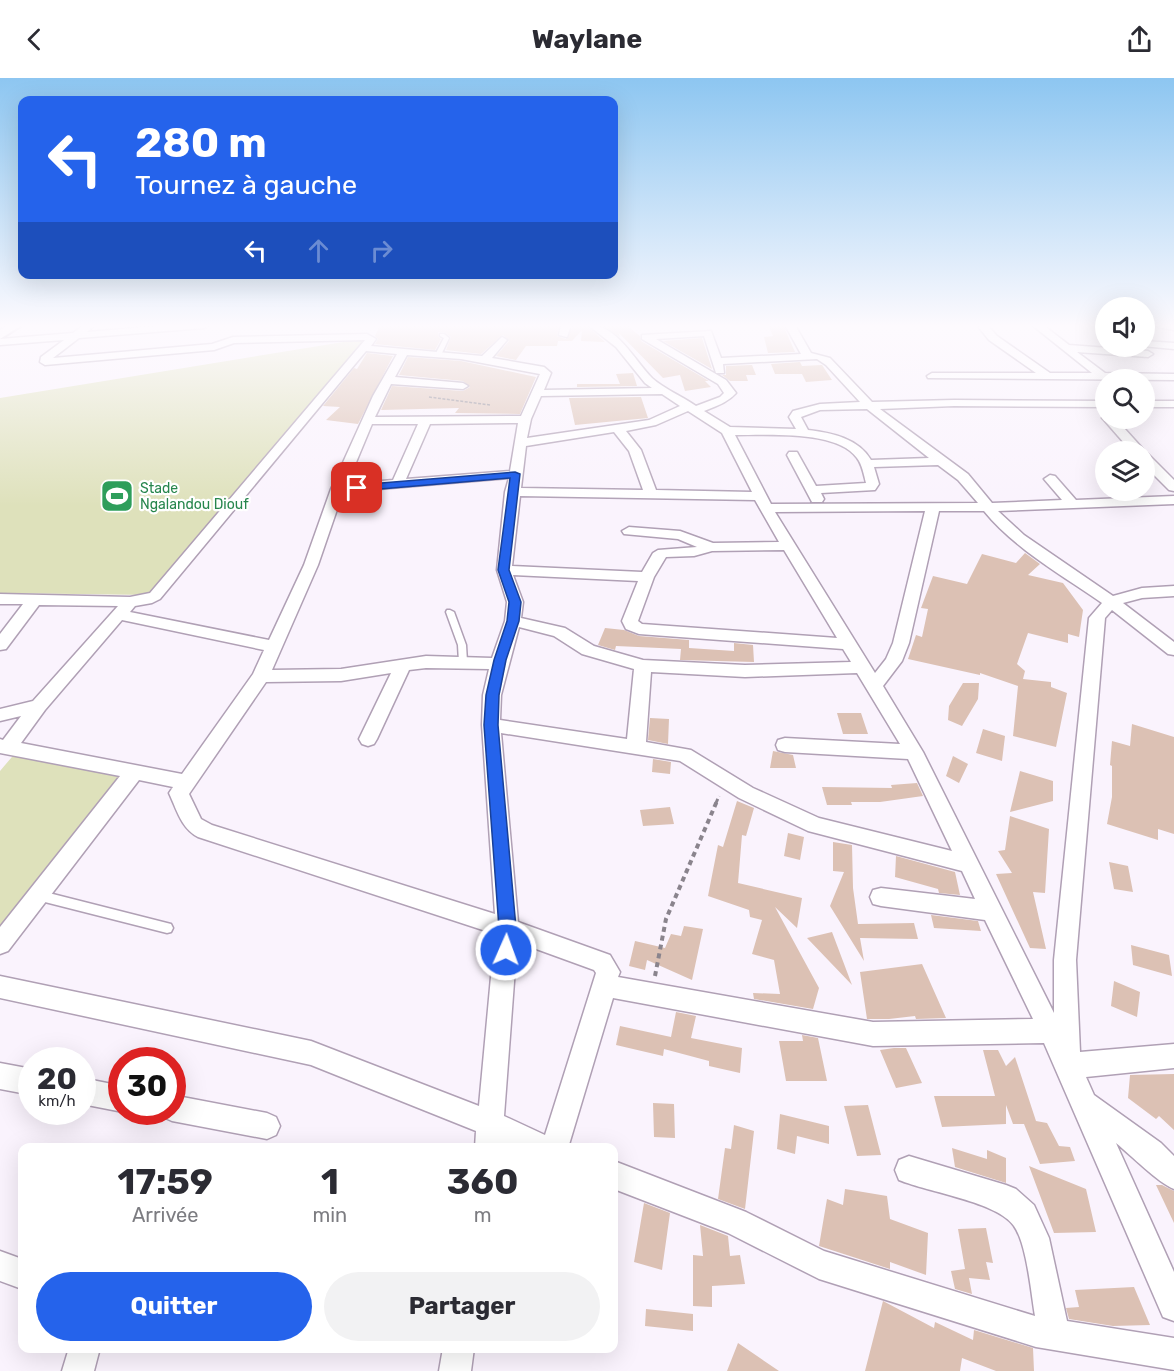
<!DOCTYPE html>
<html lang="fr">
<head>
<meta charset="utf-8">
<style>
  body { margin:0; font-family:Rubik,sans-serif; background:#f2f2f3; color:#2b2b33; height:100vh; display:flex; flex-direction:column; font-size:22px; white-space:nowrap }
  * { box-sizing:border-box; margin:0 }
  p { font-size:20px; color:#7c7c81 }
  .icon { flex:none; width:33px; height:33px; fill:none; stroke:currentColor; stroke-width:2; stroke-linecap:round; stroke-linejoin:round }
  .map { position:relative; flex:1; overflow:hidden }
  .drawer { position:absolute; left:18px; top:1065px; width:600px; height:210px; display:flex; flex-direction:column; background:#fff; border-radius:12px; box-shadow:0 6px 24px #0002 }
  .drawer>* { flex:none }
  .top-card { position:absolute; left:18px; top:18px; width:600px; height:183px; border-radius:12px; box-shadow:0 6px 24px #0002; background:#2563eb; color:#fff; overflow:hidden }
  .fabs { position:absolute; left:1095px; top:219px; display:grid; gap:12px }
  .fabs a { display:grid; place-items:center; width:60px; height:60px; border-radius:50%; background:#fff; box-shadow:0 6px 24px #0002; font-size:30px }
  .speed { position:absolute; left:18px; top:969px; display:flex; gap:12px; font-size:30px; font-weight:700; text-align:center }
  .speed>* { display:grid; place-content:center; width:78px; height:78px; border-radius:50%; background:#fff; box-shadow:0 6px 24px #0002; line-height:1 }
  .speed small { font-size:15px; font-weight:400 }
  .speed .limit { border:9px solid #d22; background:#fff; color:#111 }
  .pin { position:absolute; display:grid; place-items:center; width:51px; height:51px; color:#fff; margin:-26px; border-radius:12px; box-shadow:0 3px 9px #0006 }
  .me { position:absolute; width:66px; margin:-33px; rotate:2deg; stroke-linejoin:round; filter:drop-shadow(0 0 4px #0008) }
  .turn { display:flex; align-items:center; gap:21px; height:126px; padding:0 18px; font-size:27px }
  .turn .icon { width:78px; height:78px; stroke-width:2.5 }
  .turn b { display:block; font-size:42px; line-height:51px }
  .lanes { display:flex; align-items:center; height:57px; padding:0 18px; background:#0003; justify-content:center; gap:30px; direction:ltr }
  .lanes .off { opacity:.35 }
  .eta { display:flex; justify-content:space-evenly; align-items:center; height:102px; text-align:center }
  .eta b { font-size:36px; font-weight:700; line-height:42px }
  .primary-button { display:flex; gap:12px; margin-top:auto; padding:12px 18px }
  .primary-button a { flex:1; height:69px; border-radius:36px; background:#2563eb; color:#fff; font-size:24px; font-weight:700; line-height:69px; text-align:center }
  .primary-button a+a { background:#f2f2f3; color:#2b2b33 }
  header { display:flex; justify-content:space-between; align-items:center; height:78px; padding:0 18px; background:#fff; font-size:27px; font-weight:700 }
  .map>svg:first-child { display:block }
</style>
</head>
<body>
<header><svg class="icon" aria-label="back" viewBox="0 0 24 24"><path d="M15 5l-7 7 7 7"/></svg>Waylane<svg class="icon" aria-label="share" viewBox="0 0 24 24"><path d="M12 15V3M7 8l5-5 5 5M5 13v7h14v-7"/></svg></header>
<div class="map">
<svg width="1174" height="1293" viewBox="0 0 1174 1293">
  <rect width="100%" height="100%" fill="#faf3fd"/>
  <path fill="#dee1bb" d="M368,260L149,517L0,515V320Z
    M17,673L133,694L0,869V693Z"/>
  <path fill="#dcc1b4" d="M380,247L559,248L557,258L566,261L573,248L586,247L605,264L581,263L582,252L572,263H558L557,268H526L516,282L496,278L509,263L503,257L481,276L446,272L451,259L444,254H438V258L441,261L435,272L375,266L378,261L375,258Z
    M601,247H626L640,258L641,263L709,303H705L711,309L685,313L680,297L663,300L618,254L620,259Z
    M768,247H783L795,274L768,275L764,259L773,258Z
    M702,260L712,291L663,263Z
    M367,275L393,278L358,346L326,342L340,329L323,328L354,290L357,291Z
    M408,279L461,283L536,299L520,336L455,335L459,330L381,332L392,308L463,313L470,309L463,303L399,297Z
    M800,284L802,288L822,287L832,302L806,304L802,296H775L771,286Z
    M752,287L756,297H746L748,303H730L722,297H726V288Z
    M633,295L637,308L577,309V306H620L616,296Z
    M641,319L648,340L575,347L569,320Z
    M1025,475L1040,486L1028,497L1063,505L1083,532L1079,559L1068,556V565L1028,555L1017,586L1025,593L1023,601L1051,604V609L1067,615L1056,669L1013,658L1018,608L980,595V597L908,581L916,557L922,559L928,531L921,530L933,498L967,506L982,476L1016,485Z
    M605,550L624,552L639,558L689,562V570L734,573V565L753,567L754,584L680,582L681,571L616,568L615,572L598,567Z
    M963,605H979L978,621L962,648L948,642L949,628Z
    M837,635H861L868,656H843Z
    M650,640L669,641L668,666L648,662Z
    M1132,646L1174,659V756L1158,751V762L1107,746L1112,719V688L1110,687L1112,663L1130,668Z
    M983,651L1005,658L1002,683L976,675Z
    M773,673L793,677L796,690H770Z
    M953,678L968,686L959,705L946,698Z
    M653,681L671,684L670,696L652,694Z
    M1020,693L1053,703V723L1010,734Z
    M917,705L923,718L880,724H851L852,727H827L822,709L892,710L891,707Z
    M737,723L754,730L746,758L742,757L738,805L802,820L797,850L775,829L819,910L813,931L754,921L753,915L780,916L774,882L752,876L762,842L750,839L749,832L708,818L718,767L723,769Z
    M670,729L674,746L643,748L640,732Z
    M1010,738L1049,751L1045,815L1033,814L1046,871L1030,870L996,796L1012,795L998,773L1005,772Z
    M788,755L804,759L800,782L784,778Z
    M833,764L852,767L853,810L858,846L914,845L918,861L860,860L864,883L830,828L844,794L833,793Z
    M896,778L955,794L960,817L939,815L938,811L895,799Z
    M1109,784L1128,788L1133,814L1114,811Z
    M931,837L978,843L981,853L934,850Z
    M684,848L703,851L692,902L647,882L645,892L629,888L635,863L665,870L671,856L681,858Z
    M832,854L852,907L807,860Z
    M1131,867L1169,877L1172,898L1133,887Z
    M922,886L946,940L916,941L915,938L889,941H867L860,894Z
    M1114,903L1140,914L1137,939L1111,928Z
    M676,934L696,938L691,960L742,970L740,995L709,988V983L664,971L663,978L616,967L620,948L671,959Z
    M802,957L818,960L827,1003H786L779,963H803Z
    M894,970H906L922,1005L896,1010L880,972Z
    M983,972H998L1006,988L1015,979L1036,1043L1047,1045L1059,1068L1070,1069L1075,1083L1040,1086L1024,1046H1013L1006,1027V1046L942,1049L934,1018H995Z
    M1174,996V1052L1159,1038L1156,1041L1128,1020L1130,997Z
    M653,1025L674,1026L675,1060L654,1059Z
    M868,1027L881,1077L857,1078L844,1028Z
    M780,1036L829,1048V1066L797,1058L795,1076L777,1071Z
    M734,1047L754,1053L745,1131L718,1121L725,1070L731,1071Z
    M952,1070L987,1081V1072L1006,1080V1105L955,1089Z
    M1029,1088L1086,1111L1096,1154L1054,1155Z
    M1156,1107H1162L1174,1113V1145Z
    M845,1111L887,1118L890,1141L928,1155L926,1197L890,1184V1191L819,1168L827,1121L843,1127Z
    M644,1125L670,1135L662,1192L634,1184Z
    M700,1147L728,1158L730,1178L740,1177L745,1206L712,1208V1229L693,1228V1177L703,1178Z
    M986,1150L993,1185L986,1184L990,1202L969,1200L972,1216L955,1211L951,1193L965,1191L958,1151Z
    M1134,1209L1150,1247L1113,1248L1069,1241L1066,1230L1079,1229L1075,1212Z
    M883,1223L934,1250L935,1244L973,1262L974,1252L1033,1270L1034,1293H996L962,1280L960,1293H865Z
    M646,1231L693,1236V1253L645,1248Z
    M738,1265L779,1293H727Z"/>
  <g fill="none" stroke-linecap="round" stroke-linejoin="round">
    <g stroke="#b0a0b5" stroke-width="3">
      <path id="service" d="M440,256H444L449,260L442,275L439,277L436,275L444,260L440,258Z
        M447,532H450L454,534L466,567L467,584L466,586L463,587L459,584L458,567L446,534Z
        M37,812L167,845L171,846L173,850L171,854L167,855L37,822L33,820L32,817L33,814Z"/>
    </g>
    <g stroke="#b0a0b5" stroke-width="3">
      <path id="minor" d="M84,247H95L87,254L170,247H209L204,250L79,260L53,280L212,266L233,259L367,256L376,261L371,268L482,278L502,259L507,262L492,280L544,289L551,295L544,312L652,310L645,305L616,269L588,247C618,247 633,281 652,300C664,311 682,318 696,328L720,319L724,315L718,306L642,261V257L711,253L721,280L801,276L785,247H795L811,275L830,280L872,324L954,322L1106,323V329L954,328L880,331L968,396L992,425L1062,422L1044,401L1050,397L1055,398L1076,422L1174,418V426L998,433L1024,457L1113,518L1142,510L1174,508V518L1142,520L1123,525L1174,564V577L1168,576L1112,532L1105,540L1076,882L1080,974L1174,966V990L1086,999L1094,1017L1161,1065L1174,1078V1111C1157,1104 1132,1078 1116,1065L1174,1194V1243L1163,1239L1044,965L873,968L613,920L568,1070H511L502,1065L501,1070H475L476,1053L311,987L0,920V898L311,963L479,1028L495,856L198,759C181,750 177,732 169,715L173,709L139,702L8,873L0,876V849L120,698L0,675V661L3,662L21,638L0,643V631L33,623L118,528L39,527L6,571L0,572V556L23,526H0V516L130,519L150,515L365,262L234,265L214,272L45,287L40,284L41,279L64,262L0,267V261L73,255ZM704,258L716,295H724L723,286L817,281L826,287L860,324L820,326L793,333L789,339L796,351L730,349L704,333C716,328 727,325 736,315L726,302L656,261ZM366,273L397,276L373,318L331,411L304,487L269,562L130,534L135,528L152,525L160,521ZM407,277L461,281L540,296L521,338L375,339L391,306L463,311L468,308L463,305L395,299ZM662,316L680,328L649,342L527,360L531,341L541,318ZM867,331L929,380L871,382C858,360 832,355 808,352L801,339L820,332ZM688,333L722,355L752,414L656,412L641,372L626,353L656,347ZM518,345L510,393L406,401L430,346ZM372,346H418L393,402L347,406ZM614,354L629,373L643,412L521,410L526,368ZM735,357C766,357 838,352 857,380C862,386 864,397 866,405L816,408L797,374H789L787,377L812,424H822L824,421L821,415L875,412L879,406L874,389L938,387L958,402L978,425L771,426ZM509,400L505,414L497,492L507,524L505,543L492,580L426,578L341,591L272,592L318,487L343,414ZM520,418L755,422L779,464L713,465L680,453L629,449L622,453L624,456L678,461L697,469L658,472L653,475L642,494L512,488ZM925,433L893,565L886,581L875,595L775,434ZM939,433H984C1015,471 1062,497 1102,525L1089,540L1054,882V935L923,674L883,608L902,583L909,565ZM784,472L837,560L642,546L638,543L654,499L666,479L694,478L712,473ZM513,497L638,503L622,543L626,551L639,556L843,571L851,584L745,587L643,582L594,568L565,550L521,540L523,524ZM122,542L264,572L253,596L182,696L21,665L45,632ZM519,549L554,558L582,576L634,591L627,661L500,642L501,617ZM426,590L489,591L483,617L482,647L495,836L212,747L201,741L189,716L266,604L341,603L391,595L359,661L362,666L368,668L374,666L377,661L409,592ZM651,594L745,599L857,595L900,666L785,660L778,662L776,667L778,672L785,674L908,681L952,773L819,740L753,710L691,672L646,664ZM501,655L680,683L739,720L808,753L962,793L975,821L881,810L873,812L870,819L873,826L881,828L985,842L1033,941L873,944L618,899L620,894L610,877L518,844ZM517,864L594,892L596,895L545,1057L504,1038Z
        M561,247H571L567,259L559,257Z
        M977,247H987L997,258L1050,295H1092L1032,247H1043L1069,267L1148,273L1153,276L1148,279L1077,274L1105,295L1174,296V302L928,300L927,298L932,295H1036L989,262Z
        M1156,247H1174V252L1158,249Z
        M1144,263L1174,265V271L1142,268H1144Z
        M1144,323H1174V329H1144Z
        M1106,337V340H1115L1143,371L1145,374L1144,375L1132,374L1104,342L1102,340Z
        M1144,375L1148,376L1174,402V413L1169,412L1144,387Z
        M0,985L32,991V1017L0,1011Z
        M82,1000L122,1008L123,1034L82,1026Z
        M172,1017L267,1035L276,1039L280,1048L276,1057L267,1061L172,1043L163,1039L160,1034H172Z
        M909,1078L1006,1107L1016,1111L1034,1127L1049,1160L1067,1243L1174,1260V1292L1036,1269L819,1201L728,1155L614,1111V1083L746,1134L824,1173L1035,1238C1031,1215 1027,1166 1014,1148C998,1124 928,1114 899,1102L895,1092L899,1082Z
        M0,1173L22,1181V1211L0,1203Z
        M69,1270H100L94,1293H62Z
        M443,1270H474L471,1293H439Z"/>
    </g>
    <g stroke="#b0a0b5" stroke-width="4">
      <path id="tertiary" d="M8,247H22L0,261V252Z"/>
    </g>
    <path stroke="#8a848d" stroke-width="1.5" stroke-dasharray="3 1.5" stroke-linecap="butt" d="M429,319L490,327"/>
    <path stroke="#8a848d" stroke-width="3" stroke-dasharray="4.5 3" stroke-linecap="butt" d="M716,725L719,718"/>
    <path stroke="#8a848d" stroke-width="4" stroke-dasharray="5 4" stroke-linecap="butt" d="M655,898L666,841L717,723"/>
    <use href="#service" fill="#fff" fill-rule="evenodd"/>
    <use href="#minor" fill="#fff" fill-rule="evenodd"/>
    <use href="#tertiary" fill="#fff" fill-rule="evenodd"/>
  </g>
  <linearGradient id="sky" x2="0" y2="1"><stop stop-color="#8dc6f1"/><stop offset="0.58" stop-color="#fdfafe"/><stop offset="1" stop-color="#fdfafe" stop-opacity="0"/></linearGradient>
  <rect width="1174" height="428" fill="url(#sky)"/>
  <path fill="#2563eb" stroke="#184099" stroke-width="1.5" d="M515,394L520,396L509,492L521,524L519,543L506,582L499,617L498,647L516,850L512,877L506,880L499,877L497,872L499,850L484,647L486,617L494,582L507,543L509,524L498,492L510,400L357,413L353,410L357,407Z"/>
  <defs>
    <g id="stadium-square" transform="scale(1.725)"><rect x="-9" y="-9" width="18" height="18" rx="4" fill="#2e9e5b" stroke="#fff"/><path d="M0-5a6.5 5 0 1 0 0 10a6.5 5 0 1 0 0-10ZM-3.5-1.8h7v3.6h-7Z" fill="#fff"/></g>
  </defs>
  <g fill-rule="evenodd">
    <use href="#stadium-square" x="117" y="418"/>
  </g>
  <g text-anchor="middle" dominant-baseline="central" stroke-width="4.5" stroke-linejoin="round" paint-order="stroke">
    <g font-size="14" fill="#27864d" stroke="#fff" text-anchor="start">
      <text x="140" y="410">Stade<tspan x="140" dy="16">Ngalandou Diouf</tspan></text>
    </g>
  </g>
</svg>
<div class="fabs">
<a><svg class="icon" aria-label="sound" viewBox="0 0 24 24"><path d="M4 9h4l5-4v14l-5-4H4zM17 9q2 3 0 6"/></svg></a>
<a><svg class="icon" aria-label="search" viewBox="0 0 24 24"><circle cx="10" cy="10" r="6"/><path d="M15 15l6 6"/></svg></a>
<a><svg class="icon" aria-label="layers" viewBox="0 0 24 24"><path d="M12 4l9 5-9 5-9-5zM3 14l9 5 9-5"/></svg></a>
</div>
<div class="speed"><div>20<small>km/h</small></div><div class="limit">30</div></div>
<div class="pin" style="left:357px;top:410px;background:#d93025"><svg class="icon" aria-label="arrive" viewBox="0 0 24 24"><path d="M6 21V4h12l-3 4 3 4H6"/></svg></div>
<svg class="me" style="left:506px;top:872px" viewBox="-20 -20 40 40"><circle r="17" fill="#2563eb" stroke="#fff" stroke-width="3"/><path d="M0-11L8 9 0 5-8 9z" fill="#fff"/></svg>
<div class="top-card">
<div class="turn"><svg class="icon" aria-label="left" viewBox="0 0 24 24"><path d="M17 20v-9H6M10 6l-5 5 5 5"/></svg><div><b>280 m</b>Tournez à gauche</div></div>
<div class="lanes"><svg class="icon" aria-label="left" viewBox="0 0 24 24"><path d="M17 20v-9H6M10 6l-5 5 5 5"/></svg><svg class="icon off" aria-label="ahead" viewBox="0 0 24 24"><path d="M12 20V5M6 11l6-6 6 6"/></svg><svg class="icon off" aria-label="right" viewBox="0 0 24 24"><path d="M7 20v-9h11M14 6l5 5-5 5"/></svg></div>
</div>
<section class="drawer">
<div class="eta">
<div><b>17:59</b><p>Arrivée</p></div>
<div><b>1</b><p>min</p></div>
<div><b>360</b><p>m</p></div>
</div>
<div class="primary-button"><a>Quitter</a><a>Partager</a></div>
</section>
</div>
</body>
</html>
